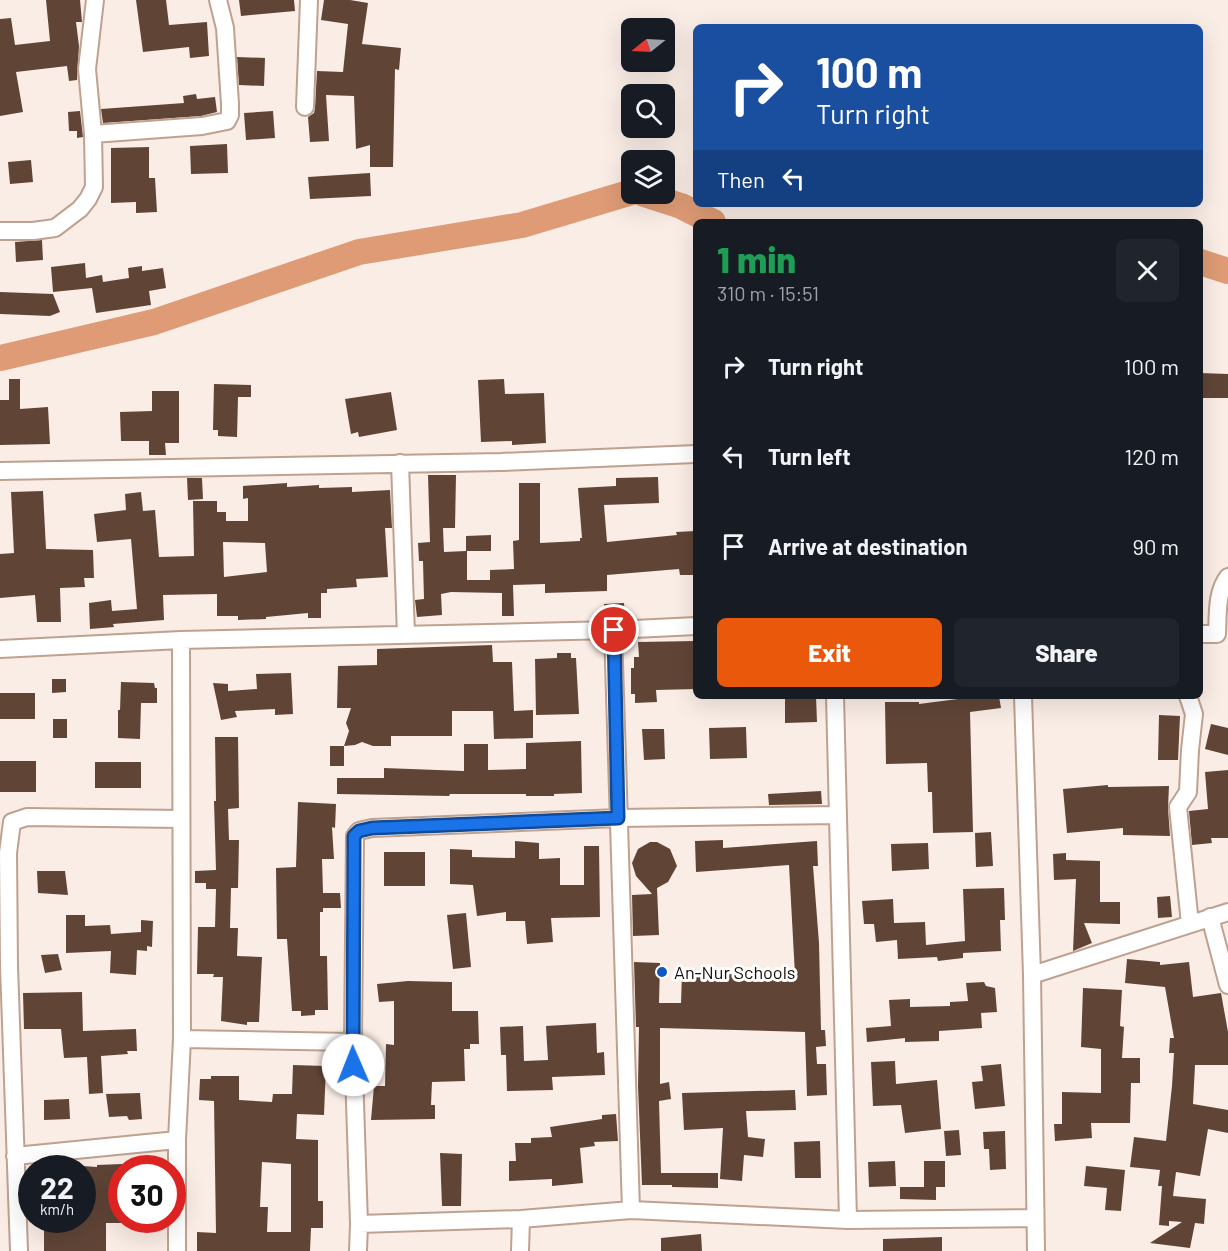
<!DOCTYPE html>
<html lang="en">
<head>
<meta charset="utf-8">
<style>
  body { margin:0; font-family:Barlow,sans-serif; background:#20242c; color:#f1f3f6; height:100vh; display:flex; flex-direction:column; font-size:22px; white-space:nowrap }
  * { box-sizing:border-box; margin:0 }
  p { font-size:20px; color:#9ea1a6 }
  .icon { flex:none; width:33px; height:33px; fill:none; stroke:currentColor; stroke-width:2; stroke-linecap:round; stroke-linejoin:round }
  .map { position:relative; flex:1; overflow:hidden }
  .sheet { position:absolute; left:693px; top:219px; width:510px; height:480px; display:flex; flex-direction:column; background:#171b24; border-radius:9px; box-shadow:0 6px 24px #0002 }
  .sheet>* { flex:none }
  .guide { position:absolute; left:693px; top:24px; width:510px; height:183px; border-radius:9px; box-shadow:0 6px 24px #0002; background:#1a4fa0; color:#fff; overflow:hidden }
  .needle { width:39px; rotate:252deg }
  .controls { position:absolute; left:621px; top:18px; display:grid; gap:12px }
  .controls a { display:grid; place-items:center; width:54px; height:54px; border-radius:9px; background:#171b24; box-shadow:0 6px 24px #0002; font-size:30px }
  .speed { position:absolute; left:18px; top:1155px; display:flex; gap:12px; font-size:30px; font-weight:700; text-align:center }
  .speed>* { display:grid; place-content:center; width:78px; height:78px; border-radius:50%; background:#171b24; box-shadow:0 6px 24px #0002; line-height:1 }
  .speed small { font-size:15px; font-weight:400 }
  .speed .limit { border:9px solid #d22; background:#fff; color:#111 }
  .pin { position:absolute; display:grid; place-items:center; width:51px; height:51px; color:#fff; margin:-26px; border:3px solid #fff; border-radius:50%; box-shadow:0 2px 6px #0007 }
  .me { position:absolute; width:66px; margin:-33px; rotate:359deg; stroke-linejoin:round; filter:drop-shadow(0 0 4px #0008) }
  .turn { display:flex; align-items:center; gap:21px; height:126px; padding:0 24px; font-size:27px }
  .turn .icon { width:78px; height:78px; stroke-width:2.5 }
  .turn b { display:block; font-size:42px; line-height:51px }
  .then { display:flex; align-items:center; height:57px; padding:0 24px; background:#0003; gap:12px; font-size:22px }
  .round { display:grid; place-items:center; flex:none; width:63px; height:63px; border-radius:9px; background:#20242c }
  .headline { display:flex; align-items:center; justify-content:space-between; height:102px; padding:0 24px }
  h1 { font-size:36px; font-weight:800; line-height:45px; color:#1e9e55 }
  .cta { display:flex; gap:12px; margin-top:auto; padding:12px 24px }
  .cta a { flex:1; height:69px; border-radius:9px; background:#ea580c; color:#fff; font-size:24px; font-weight:800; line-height:69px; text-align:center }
  .cta a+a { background:#20242c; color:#f1f3f6 }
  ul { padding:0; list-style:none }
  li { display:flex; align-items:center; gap:18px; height:90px; padding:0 24px }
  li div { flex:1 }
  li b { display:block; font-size:22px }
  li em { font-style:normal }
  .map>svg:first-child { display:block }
</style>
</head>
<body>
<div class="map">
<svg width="1228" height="1251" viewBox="0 0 1228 1251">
  <rect width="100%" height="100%" fill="#faede6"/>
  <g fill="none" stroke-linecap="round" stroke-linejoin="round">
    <path stroke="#de9b75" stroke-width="26" d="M644,194L681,206L713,222
      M1200,262L1228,271
      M0,358L154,322L359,252L522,225L632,192"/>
  </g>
  <path fill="#604537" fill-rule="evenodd" d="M46,0H80L82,22H76L79,46L77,80L69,81L67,66L16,72L23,112L0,116V19L11,18L15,45L50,41Z
    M136,0H166L169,25L207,22L209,56L190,58L189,47L143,52Z
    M239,0H294L295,11L241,16Z
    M324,0H350L368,3L362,44L401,48L399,70L395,69L393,167H370V145L356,149L354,96L326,95L329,141L310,142L308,117L314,113L315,108L317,71L343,72L348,24L321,20Z
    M237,57L265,58L264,86L239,85Z
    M196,94L197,99L215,97L217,112L201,116L103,123L101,109L184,103L183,96Z
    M80,111L83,137L77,138V131H69L68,112Z
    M273,111L275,138L246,140L244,113Z
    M227,144L228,173L191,174L190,146Z
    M149,147V178H155L157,212L136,213V202L111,203V148Z
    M31,160L33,182L10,184L8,162Z
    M370,173L371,196L310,199L308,177Z
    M42,240L43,260L16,262L15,242Z
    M85,263L86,278L102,275L103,282L129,278L128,268L142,266V271L163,268L166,288L149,291L151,305L96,313L92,288L53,292L51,267Z
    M0,292L53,294L60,312L50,316L0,314Z
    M1200,373L1228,374V398H1200Z
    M9,379H20V409L48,407L50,444L0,445V400H9Z
    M504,379L505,394L544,393L546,443L512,445V441L481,442L478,380Z
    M214,384L251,385V397H238L237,437L218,436V430H213Z
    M152,391H179V443H165L166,455H149V441H121L120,412L152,411Z
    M391,392L397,430L359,437L358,432L351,434L345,399Z
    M428,475H456L455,528H443L444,552L466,551V536L491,535V551H467V580H490V570L514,569L513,541L519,540V483H540V543L580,541V538H582L578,488L616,486V478L658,477L659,503L604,505L607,542L677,535L676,532L696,531V575H680L679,569L607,575V591L545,593V584L513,585L514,616H502V593L451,592L441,594L442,615L417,617L415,600L424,599L423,561H419L418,543L430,542Z
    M187,478H202L203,499L188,500Z
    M287,483V487L319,485V488L352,487V492L390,490L392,528H385L388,577L356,579L357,587L327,589V593H321V618H308V613L266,617V619L238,620V616H217V594L163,595L164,620L113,624L114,627L90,629L89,603L111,600L112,611L137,609L131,539L97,542L94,514L126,510L125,494L141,492L143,511L155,510L159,557L194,556L193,501H217V512H226V521H248V498L243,499V486ZM223,542L265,543L267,572L224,577Z
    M43,491L46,549L93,550L94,578H84L85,587L60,588L61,622H37L35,595L0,598V554L14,553L11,492Z
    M624,603L625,615L605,616L604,604Z
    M696,641V689L656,690L657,702L635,703V694H631V668H634V657H639L638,642Z
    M492,645L493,662H512L514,711L533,710V738L494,739L493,711H452V736H391V746H373L362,742L355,745L344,746L349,731L346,723L351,708H337L338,666L377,665V649Z
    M557,653H571V658H576L579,714L536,715L535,659L557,658Z
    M291,673L293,714L275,715V709L235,711L237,717L221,720L213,683L228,684V691L257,689L256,674Z
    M52,679H66V692L52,693Z
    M121,682L154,683L155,688H157V703H141L140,739L118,738V710H120Z
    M0,693H35V719H0Z
    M785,696H816L817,722L785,723Z
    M981,696H999L1001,708L970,712L973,832L933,833L932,792H928L927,763L886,764L885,702H919V704Z
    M1159,715L1180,716L1178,760H1158Z
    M53,719H67V738H53Z
    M1211,724L1228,728V755L1205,749Z
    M746,727L747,758L710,759L709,728Z
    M642,729H664L665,759L644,760Z
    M215,737H238L239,808L228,809L229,840H239L238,888H231L230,928H238L237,956L262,957L259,1022H247V1025L221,1021L223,977H213L214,974H197L198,927H215L216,889H206V883H195V871L216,870L214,801H216Z
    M581,741L582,793L554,794V796H526V794H450L449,796L337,794V778H384V768L464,771V744H488V770L526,769V743Z
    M330,746H344V766H330Z
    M0,761H36V792H0Z
    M95,762H141V788H95Z
    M1228,770V838H1211L1212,843L1192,845L1189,811L1208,809L1205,772Z
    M1108,785V787L1169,786L1168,808L1170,836L1123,835V828L1067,833L1063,789Z
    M821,791L822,804L769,805L768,794Z
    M298,802L336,804L335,828L332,827L334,859H322L323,893H340L341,908H323V912H320V956H327L328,1010H315V1015L301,1016V1011H292L287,939H277L276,868L296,867Z
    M991,832L993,866L976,867L975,833Z
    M723,840V848L817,841L818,866H813L819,943L821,1030H825L826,1046L816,1047L817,1064H826L827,1095L807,1096L805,1032L660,1028V1084L669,1082L671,1099L659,1101L661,1173H718V1188L672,1187V1185H642L638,1086L639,1027H636L634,962L660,963L659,1003H681L682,973L795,975L789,865L696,872L695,841Z
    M515,841L539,843V859L560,858V885H584V846H599L600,917L551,918L553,942L527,944L525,921H506V912L477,916L473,885L450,884V849L472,850V857L515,858Z
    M650,842H657L670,849L677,866L668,882L657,888L659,935L633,936L632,895L652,894L636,876L632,863L638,849Z
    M928,843L929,869L892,871L891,844Z
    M384,852H425V886H384Z
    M1066,853V860L1100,861V902H1120V924L1084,923L1092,943L1073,951L1076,879L1054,880L1053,854Z
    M37,871H65L68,895L38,893Z
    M1004,888L1005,920H1000L1001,951L963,953V958L938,961L937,957L898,959L897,940L876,942L874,924H864L862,901L893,899L894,923L925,922L926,945L965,941L963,889Z
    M1170,896L1172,917L1158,918L1157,897Z
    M466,913L471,967L453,969L447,915Z
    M66,915H85V926L110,925L111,934L141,932V920L153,921L152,947L147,946V951L137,950L136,975L110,973L111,951L66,953Z
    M58,954L62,970L45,973L41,955Z
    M1127,959L1160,962V965L1189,962L1193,997L1221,993L1228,1032V1065H1195L1193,1104L1228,1110V1133L1208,1129L1200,1176L1176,1172L1173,1196L1206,1199L1204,1224L1195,1223L1190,1248L1150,1243L1182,1222L1169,1221V1226L1159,1225L1162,1186H1158L1160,1170L1130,1167L1134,1137L1166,1141L1172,1086L1174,1053H1169L1170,1038H1174L1165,987L1125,983Z
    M408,981L452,982V1011H478L479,1044H470V1049H464L465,1081L432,1082L431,1105H435V1119L371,1120L374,1086H385L386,1044L394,1045V1001L379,1002L377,984Z
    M984,982L986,986L995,988L997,1012L981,1013L982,1028L939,1031V1041L905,1042V1038L867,1042L866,1028L891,1026L889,1000L910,999V1007L950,1006V1002L968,1001L966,983Z
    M1083,988L1122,990L1120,1026L1124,1027L1122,1058H1140V1083H1131L1130,1123H1091L1092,1138L1055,1141L1054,1124H1062V1092L1101,1093V1049L1081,1047Z
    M82,992L83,1031L136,1029L137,1051H127L128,1054L101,1056L103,1093L89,1094L87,1057L64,1058L61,1029H24L23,993Z
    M596,1023L597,1053L604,1052L605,1075L552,1077L553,1090L507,1091L506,1055H501L500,1027L523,1026L524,1061L548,1060L546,1026Z
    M895,1061L896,1084L937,1080L941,1129L905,1133L901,1105L873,1106L871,1062Z
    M1001,1064L1005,1106L975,1109L972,1082L983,1081L981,1066Z
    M293,1065L326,1066L324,1115L297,1114L296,1139L318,1140V1201H323V1228H311L310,1251H197V1232L216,1233L214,1101L199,1100L200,1079H211V1076H239V1100L272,1102L273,1094H292ZM262,1162L291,1164V1232H267L268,1207H260Z
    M795,1090L796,1110L746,1111L748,1137L765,1139L763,1157L744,1155L742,1181L720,1179L723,1128L684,1130L682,1093Z
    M140,1093L142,1119L129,1120L127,1116L109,1117L106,1094Z
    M69,1099L70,1119L44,1120V1100Z
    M616,1114L618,1141L594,1142L595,1146L580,1148L583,1183L552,1186V1179L509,1181V1161H516L515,1143H531V1138L552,1137L550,1127L602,1119V1115Z
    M959,1130L961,1155L946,1156L944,1131Z
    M1005,1131L1006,1169L990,1170L989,1149H984L983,1132Z
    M820,1141L821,1178H795L794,1142Z
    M440,1153L462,1154L461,1206H442Z
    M895,1161L896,1186L869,1187L868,1162Z
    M924,1161H945V1187H936V1200L900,1199V1187H924Z
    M122,1164V1223H106V1251H44V1220H82V1166L97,1167V1165Z
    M1086,1166L1125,1170L1121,1211L1105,1210L1107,1188L1084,1186Z
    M701,1234L702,1251H661V1238Z
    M942,1237V1251H883V1239Z"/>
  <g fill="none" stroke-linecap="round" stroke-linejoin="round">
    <g stroke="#bfa190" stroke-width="20">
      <path id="minor" d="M305,107L309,0
        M93,134L202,126L227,121L230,115V104L225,28L218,0
        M0,231H33L55,228L80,209L88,199L94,187L93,134L87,69L95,0
        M400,463L406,635
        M0,471L501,462L696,454
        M613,630L631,1210
        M1200,634H1217C1218,616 1216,592 1228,577
        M0,649L181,640L613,630L696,626
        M835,696L848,1220
        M1023,696L1032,975L1036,1251
        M1188,696L1194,714L1190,750L1188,792L1178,807L1190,924
        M1210,917L1228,985
        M1032,975L1228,912
        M182,1039L353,1042
        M15,1156L177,1140
        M359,1224L521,1219L631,1210L848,1220L1034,1218
        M19,1251L9,966L8,853L12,822L27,817L181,819
        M177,1251V1140L182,1039L181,640
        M358,1251L359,1224L353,1042L355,836L359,831L372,828L618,818L838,815
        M520,1251L521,1219"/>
    </g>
    <use href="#minor" stroke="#fff" stroke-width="16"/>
  </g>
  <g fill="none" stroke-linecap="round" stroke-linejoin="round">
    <g stroke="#114b97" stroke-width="15">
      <path id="route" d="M353,1065L354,836L359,831L372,828L618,818L614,630"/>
    </g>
    <use href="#route" stroke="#1a73e8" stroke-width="10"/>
  </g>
  <circle fill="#1156c1" stroke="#fdfdfd" stroke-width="2" cx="662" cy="972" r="6"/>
  <g text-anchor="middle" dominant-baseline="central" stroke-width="6" stroke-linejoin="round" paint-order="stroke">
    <g font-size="18" fill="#160c06" stroke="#fdfdfd" text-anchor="start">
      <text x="674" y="972">An-Nur Schools</text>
    </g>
  </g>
</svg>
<div class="controls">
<a><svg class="needle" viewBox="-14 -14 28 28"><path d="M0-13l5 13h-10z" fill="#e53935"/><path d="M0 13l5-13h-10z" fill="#9ea1a6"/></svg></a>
<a><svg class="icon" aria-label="search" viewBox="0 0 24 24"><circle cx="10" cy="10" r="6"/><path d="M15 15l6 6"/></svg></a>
<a><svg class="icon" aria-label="layers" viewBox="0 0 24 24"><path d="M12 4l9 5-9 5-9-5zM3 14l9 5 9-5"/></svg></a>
</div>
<div class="speed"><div>22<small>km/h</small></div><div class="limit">30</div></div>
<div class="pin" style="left:614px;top:630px;background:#d93025"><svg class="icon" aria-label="arrive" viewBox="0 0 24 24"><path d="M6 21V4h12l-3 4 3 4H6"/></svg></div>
<svg class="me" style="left:353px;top:1065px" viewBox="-20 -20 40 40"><circle r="19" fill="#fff"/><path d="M0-13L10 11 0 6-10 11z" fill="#1a73e8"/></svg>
<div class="guide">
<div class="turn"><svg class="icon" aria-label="right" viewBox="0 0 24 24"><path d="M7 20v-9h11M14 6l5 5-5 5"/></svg><div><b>100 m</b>Turn right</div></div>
<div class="then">Then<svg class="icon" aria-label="left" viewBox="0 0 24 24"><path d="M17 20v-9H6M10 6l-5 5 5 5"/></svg></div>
</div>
<section class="sheet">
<div class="headline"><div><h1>1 min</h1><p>310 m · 15:51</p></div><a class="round"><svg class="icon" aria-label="close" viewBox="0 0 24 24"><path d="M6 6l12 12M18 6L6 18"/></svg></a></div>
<ul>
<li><svg class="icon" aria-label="right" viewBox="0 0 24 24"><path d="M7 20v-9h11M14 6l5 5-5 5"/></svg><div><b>Turn right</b></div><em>100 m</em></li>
<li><svg class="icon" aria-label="left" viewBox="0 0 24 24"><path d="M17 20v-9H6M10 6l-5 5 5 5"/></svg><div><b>Turn left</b></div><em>120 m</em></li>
<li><svg class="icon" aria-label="arrive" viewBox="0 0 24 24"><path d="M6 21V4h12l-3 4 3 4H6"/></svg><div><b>Arrive at destination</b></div><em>90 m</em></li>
</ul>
<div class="cta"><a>Exit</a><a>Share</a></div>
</section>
</div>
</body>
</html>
